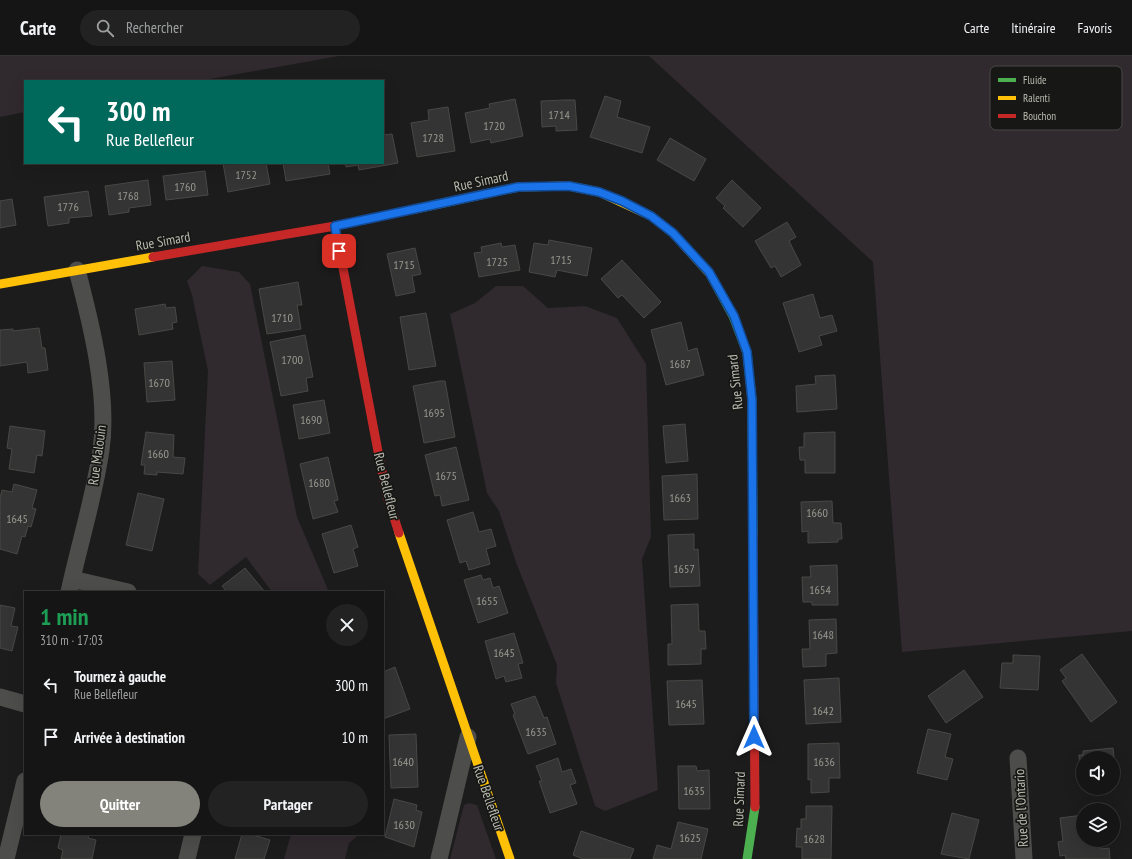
<!DOCTYPE html>
<html lang="fr">
<head>
<meta charset="utf-8">
<style>
  body { margin:0; font-family:"PT Sans Narrow",sans-serif; background:#222; color:#f1f3f6; height:100vh; display:flex; flex-direction:column; font-size:15px; white-space:nowrap }
  * { box-sizing:border-box; margin:0 }
  p { font-size:13px; color:#9d9fa0 }
  .icon { flex:none; width:22px; height:22px; fill:none; stroke:currentColor; stroke-width:2; stroke-linecap:round; stroke-linejoin:round }
  .map { position:relative; flex:1; overflow:hidden }
  .side { position:absolute; left:24px; top:535px; width:360px; height:244px; display:flex; flex-direction:column; background:#151515; border-radius:0px; box-shadow:0 4px 16px #0002,0 0 0 1px #343434 }
  .side>* { flex:none }
  .top-card { position:absolute; left:24px; top:24px; width:360px; height:84px; border-radius:0px; box-shadow:0 4px 16px #0002,0 0 0 1px #343434; background:#00695c; color:#fff; overflow:hidden }
  .controls { position:absolute; left:1076px; top:695px; display:grid; gap:8px }
  .controls a { display:grid; place-items:center; width:44px; height:44px; border-radius:50%; background:#151515; box-shadow:0 4px 16px #0002,0 0 0 1px #343434; font-size:20px }
  .pin { position:absolute; display:grid; place-items:center; width:34px; height:34px; color:#fff; margin:-17px; border-radius:8px; box-shadow:0 2px 6px #0006 }
  .me { position:absolute; width:44px; margin:-22px; rotate:0deg; stroke-linejoin:round; filter:drop-shadow(0 0 3px #0008) }
  .turn { display:flex; align-items:center; gap:14px; height:84px; padding:0 16px; font-size:18px }
  .turn .icon { width:52px; height:52px; stroke-width:2.5 }
  .turn b { display:block; font-size:28px; line-height:34px }
  .round { display:grid; place-items:center; flex:none; width:42px; height:42px; border-radius:21px; background:#222 }
  .overview { display:flex; align-items:center; justify-content:space-between; height:68px; padding:0 16px }
  h1 { font-size:24px; font-weight:800; line-height:30px; color:#1e9e55 }
  .button { display:flex; gap:8px; margin-top:auto; padding:8px 16px }
  .button a { flex:1; height:46px; border-radius:24px; background:#83837c; color:#fff; font-size:16px; font-weight:800; line-height:46px; text-align:center }
  .button a+a { background:#222; color:#f1f3f6 }
  ul { padding:0; list-style:none }
  li { display:flex; align-items:center; gap:12px; height:52px; padding:0 16px }
  li div { flex:1 }
  li b { display:block; font-size:15px }
  li em { font-style:normal }
  header { display:flex; align-items:center; gap:24px; box-sizing:border-box; height:56px; padding:0 20px; background:#151515; border-bottom:1px solid #343434 }
  header strong { font-size:19px }
  nav { display:flex; gap:22px; margin-inline-start:auto; font-size:14px }
  .search { width:280px; height:36px; background:#222; display:flex; align-items:center; gap:10px; box-sizing:border-box; padding:0 14px; border-radius:22px; color:#9d9fa0; font-size:15px }
  .map>svg:first-child { display:block }
</style>
</head>
<body>
<header>
<strong>Carte</strong>
<div class="search"><svg class="icon" aria-label="search" viewBox="0 0 24 24"><circle cx="10" cy="10" r="6"/><path d="M15 15l6 6"/></svg>Rechercher</div>
<nav><a>Carte</a><a>Itinéraire</a><a>Favoris</a></nav>
</header>
<div class="map">
<svg width="1132" height="803" viewBox="0 0 1132 803">
  <rect width="100%" height="100%" fill="#1c1c1c"/>
  <path fill="#30292e" d="M0,0H339L199,25H25V56L0,61Z
    M649,0H1132V575L902,596L873,206Z
    M202,210L239,216L250,228L297,461L329,536H272L246,501L210,529L198,518L208,315L192,239L187,225Z
    M496,230H523L548,252L585,250L617,262L646,308L651,481L642,503L658,734L605,755L595,750L556,627L557,609L517,509L499,455L487,437L450,258L475,247Z
    M469,747L477,749L496,803H450L464,749Z
    M291,778H360L349,787L345,803H284Z"/>
  <path fill="#343434" stroke="#484845" d="M605,40L621,45L617,61L650,71L642,97L590,81Z
    M515,43L523,80L491,87L490,83L471,87L465,57L490,52L489,48Z
    M565,44H575L577,74L556,75V70L542,71L541,45Z
    M448,51L455,95L417,101L411,67L429,64L428,54Z
    M392,78L398,107L359,114L358,109L346,111L345,107H383V79Z
    M670,82L706,103L694,125L657,104Z
    M223,107H266L270,128L228,136Z
    M283,107H328L330,118L286,125Z
    M205,115L208,139L166,144L163,120Z
    M148,124L151,149L129,152V156L109,159L105,130Z
    M732,124L761,152L743,171L723,152L725,150L716,142Z
    M88,135L92,160L69,162V167L48,170L44,141Z
    M12,143L16,169L0,172V145Z
    M787,166L796,181L789,185L801,209L781,221L775,210L771,212L755,185Z
    M549,184L592,192L587,220L557,214L555,221L529,216L534,187L548,189Z
    M501,187L502,191L515,189L520,214L479,221L474,197L482,196L481,191Z
    M415,192L421,218L412,220L415,236L396,240L387,198Z
    M622,204L661,246L644,262L622,239L618,242L601,223Z
    M298,226L302,249H297L301,273L267,278L259,233Z
    M813,238L820,262L832,259L837,275L819,280L822,289L799,296L783,247Z
    M165,248L166,252L175,251L177,266L172,267L173,273L139,279L135,253Z
    M426,257L436,310L409,314L400,261Z
    M681,266L688,295L697,292L704,319L666,329L651,274Z
    M39,272L42,292H45L48,314L28,317L27,306L0,310V274L13,273V275Z
    M305,279L313,321L306,322L308,335L281,340L270,286Z
    M172,305L175,344L147,346L144,307Z
    M835,319L837,353L797,356L796,330L816,328L815,320Z
    M440,325H445L455,381L424,387L413,330Z
    M324,344L330,377L299,383L293,349Z
    M685,368L688,405L666,407L663,370Z
    M10,370L45,375L42,400L37,399L34,417L9,413L12,393L7,392Z
    M146,376L174,379L173,401L185,402L183,418L157,416V419L144,418L145,409H141Z
    M835,376V417H805V404H800L799,391H804V377Z
    M456,391L469,444L442,450L440,439L435,440L425,399Z
    M328,401L338,444L334,445L338,456L313,463L300,408Z
    M697,418L698,463L664,464L662,420Z
    M14,428L37,434L32,452L36,453L31,471L28,470L25,481L22,480L17,498L0,493V442L2,434L12,436Z
    M138,437L164,443L152,495L126,489Z
    M832,445L833,467H841L842,483H838V486L808,487V475L802,476L801,446Z
    M473,456L479,476L491,473L496,490L486,493L490,508L469,514L466,505L460,507L447,464Z
    M351,469L358,491L353,493L358,510L334,517L322,478Z
    M694,478V494L698,493L700,530L670,531L668,479Z
    M837,509L838,549H812V546H803L802,521H811L810,510Z
    M245,512L265,536H227L222,530Z
    M481,519L483,524L490,522L493,532L499,530L508,557L478,567L464,524Z
    M698,548L699,575H705L706,593H701V608L668,609V588H672L671,549Z
    M0,549L15,552L11,570L18,571L12,595L0,592Z
    M836,563L837,597L826,598V610L803,611L802,593H810L809,564Z
    M514,577L523,607L518,608L522,622L506,626L504,620L496,623L485,585Z
    M1082,598L1117,646L1091,666L1062,625L1066,622L1060,614Z
    M1013,599L1040,600L1038,634L1000,632L1002,607H1013Z
    M395,611L410,653L383,663V616Z
    M964,614L983,641L946,667L928,640Z
    M839,622L841,666L806,668L804,624Z
    M702,624L704,668L669,669L667,625Z
    M535,640L544,662L547,661L556,688L528,698L513,659L515,658L511,648Z
    M928,673L951,678L945,701L953,703L947,724L917,717Z
    M416,678L418,731L391,732L389,679Z
    M839,687L840,722H829V736L811,737V723L808,724V688Z
    M1113,692L1117,728L1113,729V702H1083V713H1080L1079,699H1083V695Z
    M558,702L562,716L571,713L576,727L570,729L577,748L550,757L539,725H542L536,710Z
    M678,710H696L697,715L709,714L710,753H679Z
    M394,743L417,749L416,754L422,756L414,791L385,781Z
    M806,750H832L831,803H802V791H796L797,772L801,773V763H806Z
    M952,757L979,764L969,803L941,798Z
    M1083,759V784H1100L1101,793L1109,792L1110,803H1066L1065,799L1060,800L1058,786L1063,785L1060,762Z
    M678,766L708,773L701,803H653L657,789L671,793Z
    M581,775L634,793L630,803H583L573,799Z
    M61,778H89L88,782L96,784L92,803H61L63,794L58,792Z
    M242,778H250L270,784L264,803H235Z"/>
  <g fill="none" stroke-linecap="round" stroke-linejoin="round">
    <path stroke="#4d4d4b" stroke-width="17" d="M72,523L128,536
      M69,536C79,489 94,442 101,394C109,339 91,267 77,214
      M0,641L25,648
      M1018,702L1024,803
      M6,803L25,725
      M187,803L193,778
      M439,803L468,681"/>
    <path stroke="#4caf50" stroke-width="9" d="M710,218L733,260L747,297L752,344L753,478
      M747,803L755,751"/>
    <path stroke="#ffc107" stroke-width="9" d="M415,153L518,131L569,130L599,136L651,160L673,177L710,218
      M0,228L153,201
      M399,477L510,803"/>
    <path stroke="#c62828" stroke-width="9" d="M335,170L381,411L388,443L399,477
      M153,201L335,170L415,153
      M753,478L755,751"/>
  </g>
  <g fill="none" stroke-linecap="round" stroke-linejoin="round">
    <g stroke="#114b97" stroke-width="10">
      <path id="route" d="M339,195L335,170L518,131L569,130L599,136L622,145L651,160L673,177L709,216L734,260L747,296L752,344L754,681"/>
    </g>
    <use href="#route" stroke="#1a73e8" stroke-width="7"/>
  </g>
  <g text-anchor="middle" dominant-baseline="central" stroke-width="3.5" stroke-linejoin="round" paint-order="stroke">
    <g font-size="12" fill="#989890">
      <text x="559" y="58">1714</text>
      <text x="494" y="69">1720</text>
      <text x="433" y="81">1728</text>
      <text x="246" y="118">1752</text>
      <text x="185" y="130">1760</text>
      <text x="128" y="139">1768</text>
      <text x="68" y="150">1776</text>
      <text x="561" y="203">1715</text>
      <text x="497" y="205">1725</text>
      <text x="404" y="208">1715</text>
      <text x="282" y="261">1710</text>
      <text x="292" y="303">1700</text>
      <text x="680" y="307">1687</text>
      <text x="159" y="326">1670</text>
      <text x="434" y="356">1695</text>
      <text x="311" y="363">1690</text>
      <text x="158" y="397">1660</text>
      <text x="446" y="419">1675</text>
      <text x="319" y="426">1680</text>
      <text x="680" y="441">1663</text>
      <text x="817" y="456">1660</text>
      <text x="17" y="462">1645</text>
      <text x="684" y="512">1657</text>
      <text x="820" y="533">1654</text>
      <text x="487" y="544">1655</text>
      <text x="823" y="578">1648</text>
      <text x="504" y="596">1645</text>
      <text x="686" y="647">1645</text>
      <text x="823" y="654">1642</text>
      <text x="536" y="675">1635</text>
      <text x="403" y="705">1640</text>
      <text x="824" y="705">1636</text>
      <text x="694" y="734">1635</text>
      <text x="404" y="768">1630</text>
      <text x="690" y="781">1625</text>
      <text x="814" y="782">1628</text>
    </g>
    <g font-size="14" fill="#babaaf" stroke="#171816">
      <text transform="translate(481 125) rotate(-12)">Rue Simard</text>
      <text transform="translate(163 185) rotate(-10)">Rue Simard</text>
      <text transform="translate(735 326) rotate(-96)">Rue Simard</text>
      <text transform="translate(97 399) rotate(-82)">Rue Malouin</text>
      <text transform="translate(387 430) rotate(76)">Rue Bellefleur</text>
      <text transform="translate(489 742) rotate(71)">Rue Bellefleur</text>
      <text transform="translate(739 743) rotate(-88)">Rue Simard</text>
      <text transform="translate(1021 752) rotate(-93)">Rue de l'Ontario</text>
    </g>
  </g>
  <rect x="990" y="10" width="132" height="64" rx="6" fill="#171816" stroke="#484944" stroke-width="1"/>
  <rect x="998" y="22" width="18" height="4" fill="#4caf50"/>
  <rect x="998" y="40" width="18" height="4" fill="#ffc107"/>
  <rect x="998" y="58" width="18" height="4" fill="#c62828"/>
  <g font-size="11" fill="#babaaf">
    <text x="1023" y="28">Fluide</text>
    <text x="1023" y="46">Ralenti</text>
    <text x="1023" y="64">Bouchon</text>
  </g>
</svg>
<div class="controls">
<a><svg class="icon" aria-label="sound" viewBox="0 0 24 24"><path d="M4 9h4l5-4v14l-5-4H4zM17 9q2 3 0 6"/></svg></a>
<a><svg class="icon" aria-label="layers" viewBox="0 0 24 24"><path d="M12 4l9 5-9 5-9-5zM3 14l9 5 9-5"/></svg></a>
</div>
<div class="pin" style="left:339px;top:195px;background:#d93025"><svg class="icon" aria-label="arrive" viewBox="0 0 24 24"><path d="M6 21V4h12l-3 4 3 4H6"/></svg></div>
<svg class="me" style="left:754px;top:681px" viewBox="-20 -20 40 40"><path d="M0-17L14 15 0 8-14 15z" fill="#1a73e8" stroke="#fff" stroke-width="4"/></svg>
<div class="top-card">
<div class="turn"><svg class="icon" aria-label="left" viewBox="0 0 24 24"><path d="M17 20v-9H6M10 6l-5 5 5 5"/></svg><div><b>300 m</b>Rue Bellefleur</div></div>
</div>
<section class="side">
<div class="overview"><div><h1>1 min</h1><p>310 m · 17:03</p></div><a class="round"><svg class="icon" aria-label="close" viewBox="0 0 24 24"><path d="M6 6l12 12M18 6L6 18"/></svg></a></div>
<ul>
<li><svg class="icon" aria-label="left" viewBox="0 0 24 24"><path d="M17 20v-9H6M10 6l-5 5 5 5"/></svg><div><b>Tournez à gauche</b><p>Rue Bellefleur</p></div><em>300 m</em></li>
<li><svg class="icon" aria-label="arrive" viewBox="0 0 24 24"><path d="M6 21V4h12l-3 4 3 4H6"/></svg><div><b>Arrivée à destination</b></div><em>10 m</em></li>
</ul>
<div class="button"><a>Quitter</a><a>Partager</a></div>
</section>
</div>
</body>
</html>
